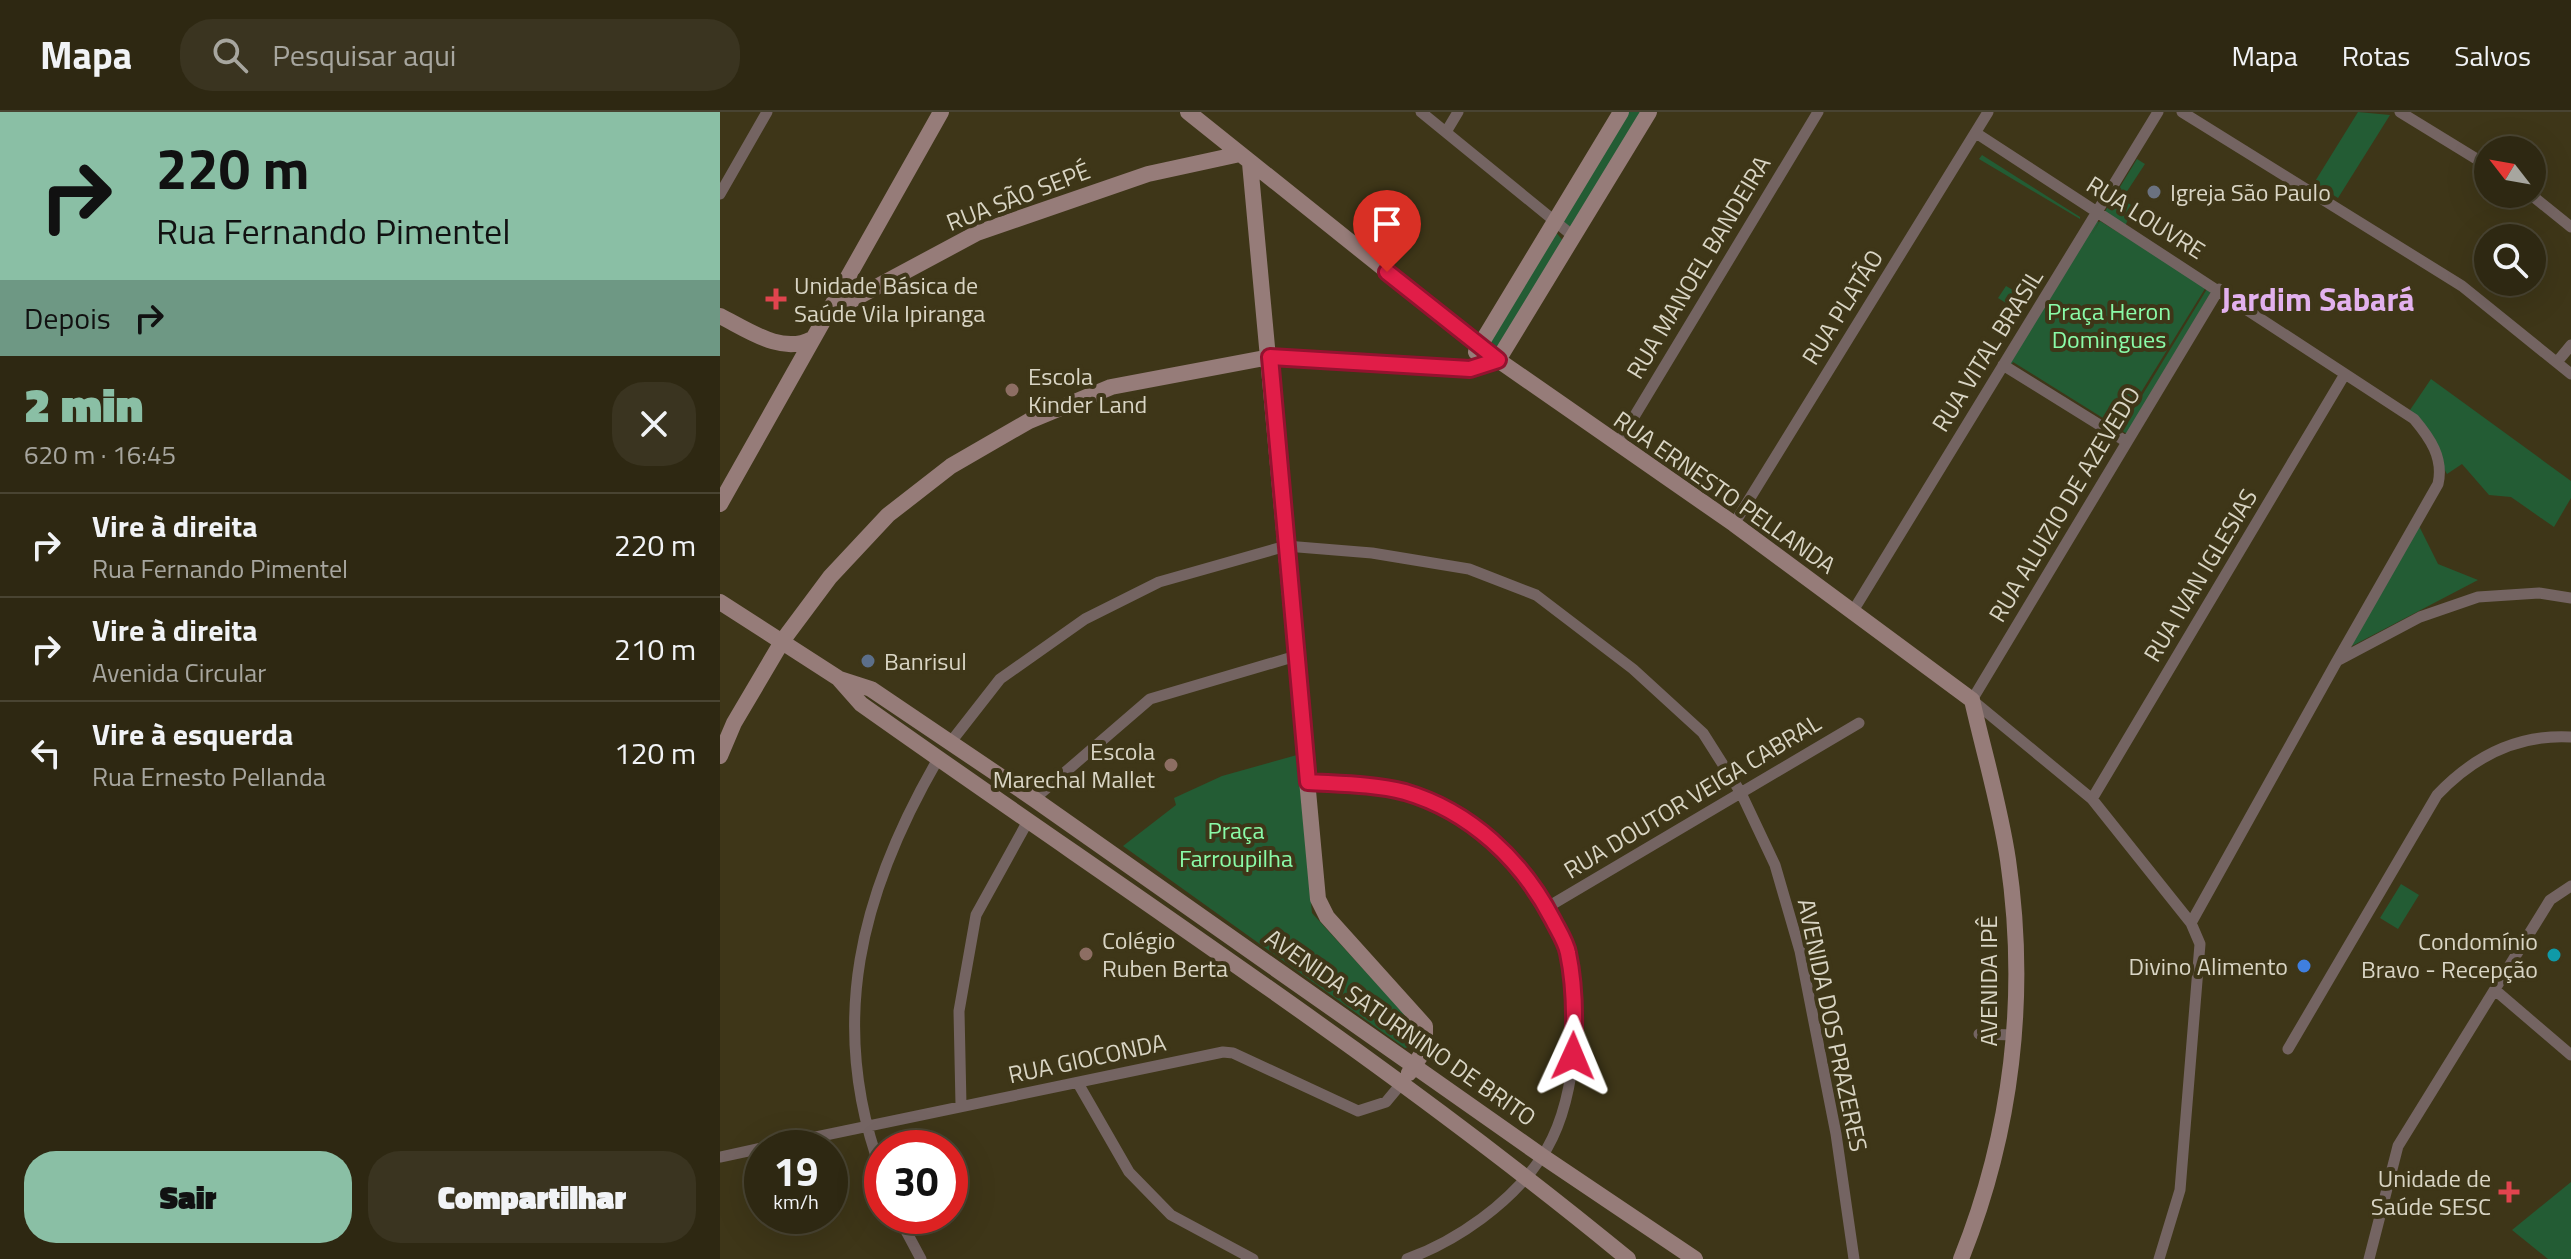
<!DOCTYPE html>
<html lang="pt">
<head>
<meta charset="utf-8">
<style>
  body { margin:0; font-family:"Titillium Web",sans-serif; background:#3a3420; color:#f1f3f6; height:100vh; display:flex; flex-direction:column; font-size:30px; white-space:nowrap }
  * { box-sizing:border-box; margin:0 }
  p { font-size:26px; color:#a7a69f }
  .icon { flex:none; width:44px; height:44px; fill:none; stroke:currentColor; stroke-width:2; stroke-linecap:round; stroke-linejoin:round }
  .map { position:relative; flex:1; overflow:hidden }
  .details { display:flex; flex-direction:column; background:#2e2812; width:720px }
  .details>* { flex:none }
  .guide { background:#8abfa5; color:#111; overflow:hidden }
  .needle { width:52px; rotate:301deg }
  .tools { position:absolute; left:1754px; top:24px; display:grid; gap:16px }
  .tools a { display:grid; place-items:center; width:72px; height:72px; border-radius:50%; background:#2e2812; box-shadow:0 8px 32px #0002,0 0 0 2px #494432; font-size:40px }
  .speed { position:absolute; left:24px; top:1018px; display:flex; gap:16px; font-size:40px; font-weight:700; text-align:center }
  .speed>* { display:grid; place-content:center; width:104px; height:104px; border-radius:50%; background:#2e2812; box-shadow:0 8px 32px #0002,0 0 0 2px #494432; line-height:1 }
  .speed small { font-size:20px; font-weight:400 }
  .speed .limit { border:12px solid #d22; background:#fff; color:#111 }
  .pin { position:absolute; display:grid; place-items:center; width:68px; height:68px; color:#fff; margin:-82px -34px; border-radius:50% 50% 50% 0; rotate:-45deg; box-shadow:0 0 8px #0007 }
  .pin .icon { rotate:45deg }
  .me { position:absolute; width:88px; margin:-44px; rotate:1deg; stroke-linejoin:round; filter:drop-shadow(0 0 6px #0008) }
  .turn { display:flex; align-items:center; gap:28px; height:168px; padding:0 24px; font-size:36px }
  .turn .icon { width:104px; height:104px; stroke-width:2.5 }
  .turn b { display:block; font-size:56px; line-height:68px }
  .then { display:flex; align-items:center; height:76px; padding:0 24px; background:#0003; gap:16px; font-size:30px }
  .round { display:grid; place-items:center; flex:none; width:84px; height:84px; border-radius:32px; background:#3a3420 }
  .headline { display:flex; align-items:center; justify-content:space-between; height:136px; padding:0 24px }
  h1 { font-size:48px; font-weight:800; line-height:60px; color:#8abfa5 }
  .button { display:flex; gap:16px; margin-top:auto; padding:16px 24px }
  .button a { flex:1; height:92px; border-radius:32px; background:#8abfa5; color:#111; font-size:32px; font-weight:800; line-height:92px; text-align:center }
  .button a+a { background:#3a3420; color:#f1f3f6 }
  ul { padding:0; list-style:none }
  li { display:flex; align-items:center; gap:24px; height:104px; padding:0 24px; border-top:2px solid #494432 }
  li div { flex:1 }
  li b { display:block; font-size:30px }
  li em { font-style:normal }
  header { display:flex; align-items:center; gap:48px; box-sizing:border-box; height:112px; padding:0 40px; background:#2e2812; border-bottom:2px solid #494432 }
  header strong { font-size:38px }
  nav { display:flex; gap:44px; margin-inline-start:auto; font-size:28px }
  .search { width:560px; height:72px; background:#3a3420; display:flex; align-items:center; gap:20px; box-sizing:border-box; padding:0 28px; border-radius:32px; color:#a7a69f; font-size:30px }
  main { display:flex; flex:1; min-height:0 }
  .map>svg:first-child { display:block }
</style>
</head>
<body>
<header>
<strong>Mapa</strong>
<div class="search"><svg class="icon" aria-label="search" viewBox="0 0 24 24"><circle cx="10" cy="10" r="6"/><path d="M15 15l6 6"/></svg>Pesquisar aqui</div>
<nav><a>Mapa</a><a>Rotas</a><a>Salvos</a></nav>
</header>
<main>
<section class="details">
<div class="guide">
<div class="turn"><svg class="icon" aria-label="right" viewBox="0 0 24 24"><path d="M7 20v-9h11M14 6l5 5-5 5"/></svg><div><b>220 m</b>Rua Fernando Pimentel</div></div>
<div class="then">Depois<svg class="icon" aria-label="right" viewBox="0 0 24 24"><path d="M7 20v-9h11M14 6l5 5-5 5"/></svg></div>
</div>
<div class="headline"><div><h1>2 min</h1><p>620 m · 16:45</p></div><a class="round"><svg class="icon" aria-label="close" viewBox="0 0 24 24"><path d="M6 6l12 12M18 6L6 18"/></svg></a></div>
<ul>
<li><svg class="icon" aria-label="right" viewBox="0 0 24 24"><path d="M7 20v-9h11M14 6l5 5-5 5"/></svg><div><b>Vire à direita</b><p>Rua Fernando Pimentel</p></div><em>220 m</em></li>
<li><svg class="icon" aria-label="right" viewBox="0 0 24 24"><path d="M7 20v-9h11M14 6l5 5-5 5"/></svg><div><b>Vire à direita</b><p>Avenida Circular</p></div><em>210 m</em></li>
<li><svg class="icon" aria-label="left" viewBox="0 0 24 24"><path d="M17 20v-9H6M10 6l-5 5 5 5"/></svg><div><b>Vire à esquerda</b><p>Rua Ernesto Pellanda</p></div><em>120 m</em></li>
</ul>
<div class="button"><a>Sair</a><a>Compartilhar</a></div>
</section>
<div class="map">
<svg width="1851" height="1147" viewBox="0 0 1851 1147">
  <rect width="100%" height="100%" fill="#3e3618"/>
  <path fill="#235c34" d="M907,0H925L853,118L839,109Z
    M1638,0L1670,3L1618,86L1594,71Z
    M1262,43L1360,105V107L1259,47Z
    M1417,47L1425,52L1402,87L1414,95L1405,114L1384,101Z
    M1376,109L1379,110L1371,124L1380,109L1486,175L1399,316L1293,250L1290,255L1285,252Z
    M835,119L844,130L778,244L763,232Z
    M1286,174L1305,185L1297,198L1278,186Z
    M1487,177L1491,180L1407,322L1401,318Z
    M1711,267L1851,369V386L1834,415L1791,385L1769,383L1742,352L1727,362L1690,298Z
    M1699,414L1718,452L1758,468L1630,535Z
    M577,643L592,801L698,917V932L685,936L403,734L456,693L454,686L502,664Z
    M1681,772L1699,783L1678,817L1660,806Z
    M1851,1070V1147H1828L1792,1118Z"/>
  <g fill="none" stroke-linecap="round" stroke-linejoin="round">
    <path stroke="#746462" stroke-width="11" d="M701,0L853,124
      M1462,0L1742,174L1851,262
      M1680,0L1768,54
      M726,20L738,0
      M1256,21L1694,307C1710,326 1724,346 1718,372L1617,549
      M0,82L47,0
      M1810,82L1851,115
      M1837,250L1851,233
      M1283,253L1407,330
      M897,333L1098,0
      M1014,412L1268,0
      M1133,499L1438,0
      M230,631L280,567L365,507L439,470L566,434L652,441L749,457L816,483L913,557L983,621L1021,681L1055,753L1080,839L1116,1022L1134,1147
      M588,670C642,674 692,676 740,704C782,729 836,792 848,840C863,899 856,995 821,1046C791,1091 737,1129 687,1147
      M314,687L430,587L576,544
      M1372,687L1625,262
      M826,796L1139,611
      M1471,811L1617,549L1700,505L1758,485L1819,481L1851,486
      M1775,878L1851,943
      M1259,922L1294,923
      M1568,937L1717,683C1753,645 1798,622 1851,625
      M359,973L409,1060L451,1103L533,1147
      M241,993L239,899L256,803L308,709
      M43,1036L503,940L513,941L638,999L666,990L681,972
      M0,1045L42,1036
      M162,1061C106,911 141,780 218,647
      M178,1104L201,1147
      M1439,1147L1460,1078L1480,832L1471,811L1372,687L1252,588L1499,177
      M1649,1147L1678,1034L1830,788L1851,774"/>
    <path stroke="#967c79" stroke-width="16" d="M468,0L778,248L1014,412L1252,588C1264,641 1280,694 1288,748C1308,884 1292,1020 1241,1147
      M530,51L598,787L607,805L705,914V937L689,961
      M106,202L257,121L428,62L520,42
      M0,204C28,218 62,243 92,227
      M756,240L901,0
      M778,248L929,0
      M0,392L221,0
      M0,490L118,566L141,592C399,775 664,946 908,1147
      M120,567L151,577L314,687L822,1044L975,1147
      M0,644L14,611L63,528L110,465L168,403L231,354L309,309L391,275L550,245L750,257L778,248"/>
  </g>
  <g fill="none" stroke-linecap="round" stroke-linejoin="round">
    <g stroke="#92132f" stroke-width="20">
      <path id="route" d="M667,160L778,248L750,257L550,245L588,670C620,672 654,672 685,680C750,699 802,748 833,808C838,818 846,830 848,841C855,874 855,911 853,944"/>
    </g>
    <use href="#route" stroke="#e11d48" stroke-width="14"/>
  </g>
  <circle fill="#6b7280" stroke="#3e3618" stroke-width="3" cx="1434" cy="80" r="8"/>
  <g fill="#e0444e" stroke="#3e3618" stroke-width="3">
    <path d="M52 175h8v8h8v8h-8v8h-8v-8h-8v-8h8z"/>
    <path d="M1785 1068h8v8h8v8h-8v8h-8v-8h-8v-8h8z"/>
  </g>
  <g fill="#8d6e63" stroke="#3e3618" stroke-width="3">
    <circle cx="292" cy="278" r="8"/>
    <circle cx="451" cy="653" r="8"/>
    <circle cx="366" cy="842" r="8"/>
  </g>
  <circle fill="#5c6f8a" stroke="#3e3618" stroke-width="3" cx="148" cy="549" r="8"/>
  <circle fill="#0f9aa8" stroke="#3e3618" stroke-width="3" cx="1834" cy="843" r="8"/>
  <circle fill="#3f7fe0" stroke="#3e3618" stroke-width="3" cx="1584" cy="854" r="8"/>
  <g text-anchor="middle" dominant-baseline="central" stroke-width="8" stroke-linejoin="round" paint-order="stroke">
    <g font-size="24" fill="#d9d5c4" stroke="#3e3618" text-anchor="start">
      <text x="1450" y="80">Igreja São Paulo</text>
      <text x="74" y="173">Unidade Básica de<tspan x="74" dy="28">Saúde Vila Ipiranga</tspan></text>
      <text x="308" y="264">Escola<tspan x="308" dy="28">Kinder Land</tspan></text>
      <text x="164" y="549">Banrisul</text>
      <text x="435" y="639" text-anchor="end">Escola<tspan x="435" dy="28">Marechal Mallet</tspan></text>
      <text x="382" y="828">Colégio<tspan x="382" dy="28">Ruben Berta</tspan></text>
      <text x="1818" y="829" text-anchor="end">Condomínio<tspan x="1818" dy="28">Bravo - Recepção</tspan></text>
      <text x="1568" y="854" text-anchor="end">Divino Alimento</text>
      <text x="1771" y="1066" text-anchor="end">Unidade de<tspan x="1771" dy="28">Saúde SESC</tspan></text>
    </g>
    <g font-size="24" fill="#d9d5c4" stroke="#3e3618">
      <text transform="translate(298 84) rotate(-21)">RUA SÃO SEPÉ</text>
      <text transform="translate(1426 105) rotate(32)">RUA LOUVRE</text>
      <text transform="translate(978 155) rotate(-59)">RUA MANOEL BANDEIRA</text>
      <text transform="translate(1122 195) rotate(-58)">RUA PLATÃO</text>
      <text transform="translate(1267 238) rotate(-58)">RUA VITAL BRASIL</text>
      <text transform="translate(1005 380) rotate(35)">RUA ERNESTO PELLANDA</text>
      <text transform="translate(1344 392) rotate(-59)">RUA ALUIZIO DE AZEVEDO</text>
      <text transform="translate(1480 463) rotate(-59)">RUA IVAN IGLESIAS</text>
      <text transform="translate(972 684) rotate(-31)">RUA DOUTOR VEIGA CABRAL</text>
      <text transform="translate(1268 869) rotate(-90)">AVENIDA IPÊ</text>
      <text transform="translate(1113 913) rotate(78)">AVENIDA DOS PRAZERES</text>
      <text transform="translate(681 915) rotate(35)">AVENIDA SATURNINO DE BRITO</text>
      <text transform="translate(367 946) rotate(-12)">RUA GIOCONDA</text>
    </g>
    <g font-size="24" fill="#8afba8" stroke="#3e3618">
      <text x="1389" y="199">Praça Heron<tspan x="1389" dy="28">Domingues</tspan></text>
      <text x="516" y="718">Praça<tspan x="516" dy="28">Farroupilha</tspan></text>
    </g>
    <g font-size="32" font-weight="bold" fill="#e2b1ee" stroke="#3e3618">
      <text x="1598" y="187">Jardim Sabará</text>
    </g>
  </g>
</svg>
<div class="tools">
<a><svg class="needle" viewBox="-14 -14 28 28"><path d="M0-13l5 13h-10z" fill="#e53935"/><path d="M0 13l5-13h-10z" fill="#a7a69f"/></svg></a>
<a><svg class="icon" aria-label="search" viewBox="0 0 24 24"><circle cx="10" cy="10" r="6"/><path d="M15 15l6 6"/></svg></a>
</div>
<div class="speed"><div>19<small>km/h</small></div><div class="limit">30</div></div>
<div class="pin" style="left:667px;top:160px;background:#d93025"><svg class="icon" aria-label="arrive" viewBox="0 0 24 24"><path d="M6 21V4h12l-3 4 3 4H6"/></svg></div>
<svg class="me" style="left:853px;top:944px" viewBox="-20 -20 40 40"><path d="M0-17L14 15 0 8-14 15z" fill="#e11d48" stroke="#fff" stroke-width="4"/></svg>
</div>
</main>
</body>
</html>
